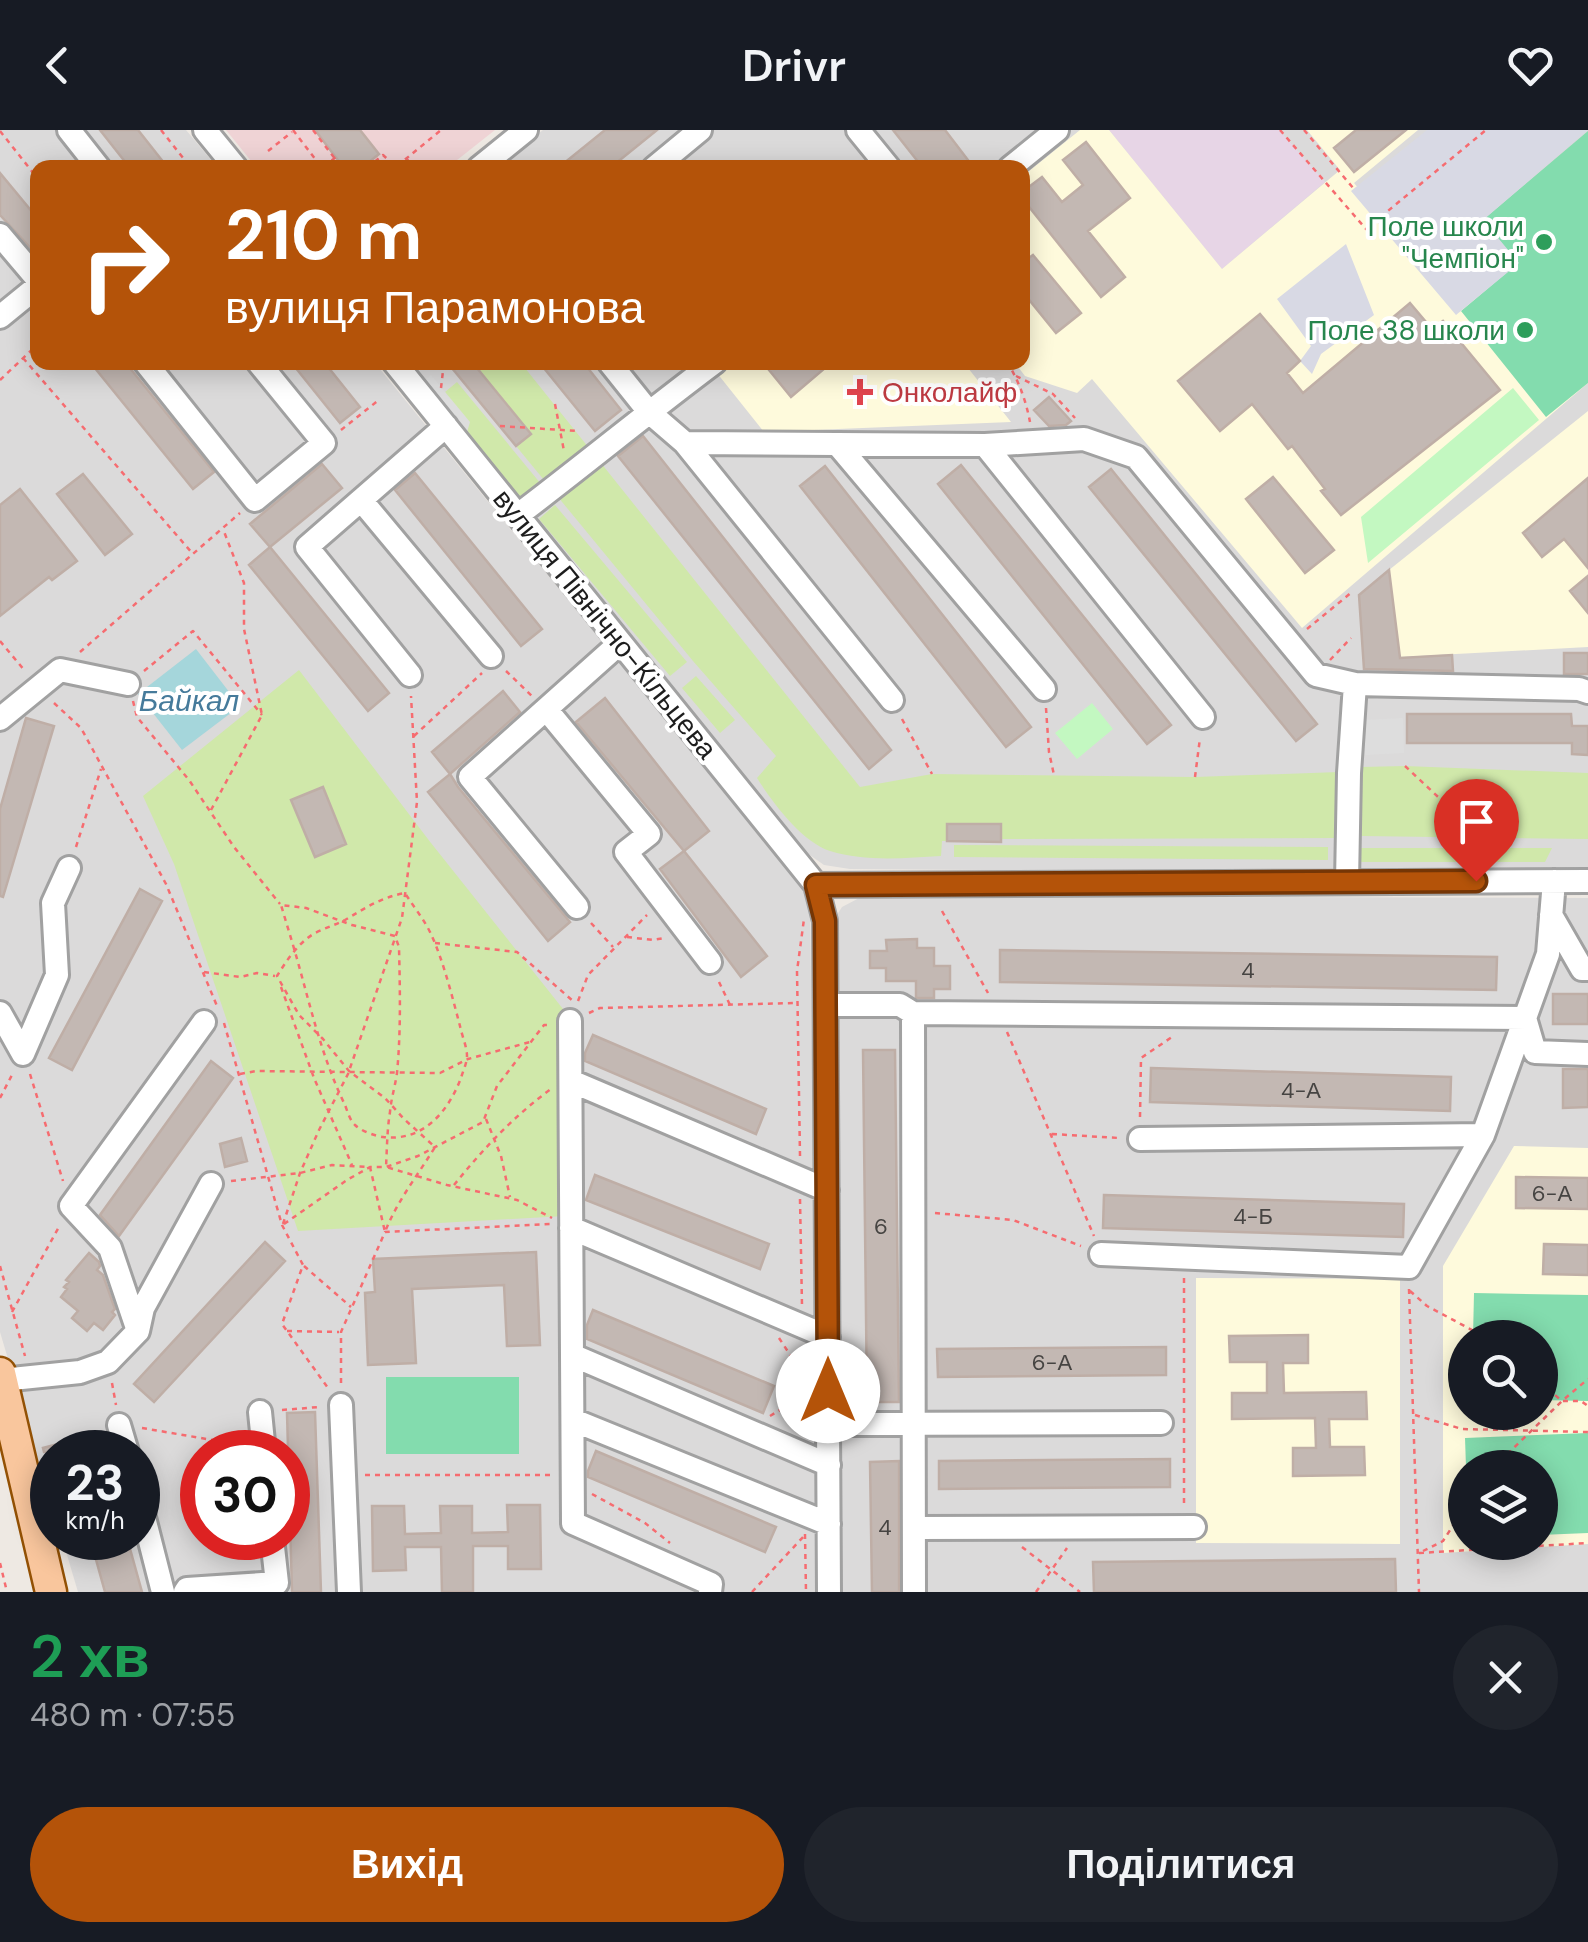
<!DOCTYPE html>
<html lang="uk">
<head>
<meta charset="utf-8">
<style>
  body { margin:0; font-family:"DM Sans",sans-serif; background:#20242c; color:#f1f3f6; height:100vh; display:flex; flex-direction:column; font-size:38px; white-space:nowrap }
  * { box-sizing:border-box; margin:0 }
  p { font-size:32px; color:#9ea1a6 }
  .icon { flex:none; width:55px; height:55px; fill:none; stroke:currentColor; stroke-width:2; stroke-linecap:round; stroke-linejoin:round }
  .map { position:relative; height:1462px; overflow:hidden }
  .side { display:flex; flex-direction:column; background:#171b24; flex:1 }
  .side>* { flex:none }
  .guide { position:absolute; left:30px; top:30px; width:1000px; height:210px; border-radius:20px; box-shadow:0 5px 25px #0003; background:#b45309; color:#fff; overflow:hidden }
  .tools { position:absolute; left:1448px; top:1190px; display:grid; gap:20px }
  .tools a { display:grid; place-items:center; width:110px; height:110px; border-radius:50%; background:#171b24; box-shadow:0 5px 25px #0003; font-size:50px }
  .speed { position:absolute; left:30px; top:1300px; display:flex; gap:20px; font-size:50px; font-weight:700; text-align:center }
  .speed>* { display:grid; place-content:center; width:130px; height:130px; border-radius:50%; background:#171b24; box-shadow:0 5px 25px #0003; line-height:1 }
  .speed small { font-size:25px; font-weight:400 }
  .speed .limit { border:15px solid #d22; background:#fff; color:#111 }
  .pin { position:absolute; display:grid; place-items:center; width:85px; height:85px; color:#fff; margin:-102px -42px; border-radius:50% 50% 50% 0; rotate:-45deg; box-shadow:0 0 10px #0007 }
  .pin .icon { rotate:45deg }
  .me { position:absolute; width:110px; margin:-55px; rotate:0deg; stroke-linejoin:round; filter:drop-shadow(0 0 8px #0008) }
  .turn { display:flex; align-items:center; gap:35px; height:210px; padding:0 30px; font-size:45px }
  .turn .icon { width:130px; height:130px; stroke-width:2.5 }
  .turn b { display:block; font-size:70px; line-height:85px }
  .round { display:grid; place-items:center; flex:none; width:105px; height:105px; border-radius:52px; background:#20242c }
  .summary { display:flex; align-items:center; justify-content:space-between; height:170px; padding:0 30px }
  h1 { font-size:60px; font-weight:600; line-height:75px; color:#1e9e55 }
  .cta { display:flex; gap:20px; margin-top:auto; padding:20px 30px }
  .cta a { flex:1; height:115px; border-radius:60px; background:#b45309; color:#fff; font-size:40px; font-weight:600; line-height:115px; text-align:center }
  .cta a+a { background:#20242c; color:#f1f3f6 }
  header { display:flex; justify-content:space-between; align-items:center; height:130px; padding:0 30px; background:#171b24; font-size:45px; font-weight:600 }
  .map>svg:first-child { display:block }
</style>
</head>
<body>
<header><svg class="icon" aria-label="back" viewBox="0 0 24 24"><path d="M15 5l-7 7 7 7"/></svg>Drivr<svg class="icon" aria-label="heart" viewBox="0 0 24 24"><path d="M12 20l-8-8c-3-5 5-10 8-4 3-6 11-1 8 4z"/></svg></header>
<div class="map">
<svg width="1588" height="1462" viewBox="0 0 1588 1462">
  <rect width="100%" height="100%" fill="#eee9e3"/>
  <path fill="#dbdada" fill-rule="evenodd" d="M0,0H186L217,37L38,38V232L375,233L803,758L810,774L819,1462H78L62,1408H138V1322H52V1377L0,1202ZM202,1322H288V1408H202Z
    M543,0H1588V745L850,739L824,735L797,716L409,233L1022,232V38L496,37Z
    M863,766L1588,768V1462H837L830,796L842,777ZM1465,1208H1540V1282H1465ZM1465,1338H1540V1412H1465Z"/>
  <path fill="#efd3d5" d="M226,0H495L447,38L256,37Z"/>
  <path fill="#e7d5e6" d="M1109,0H1279L1325,52L1222,139Z"/>
  <path fill="#fefadc" fill-rule="evenodd" d="M1080,0H1109L1222,139L1340,40L1307,0H1418L1354,53L1461,180L1519,133L1588,220V253L1302,498L1092,249L1077,263L1025,246L1015,233L1022,232L1023,46Z
    M709,233H964L1011,292L764,302Z
    M1588,281V517L1400,527L1389,440Z
    M1514,1016L1588,1018V1414L1443,1423V1136ZM1465,1208H1540V1282H1465ZM1465,1338H1540V1412H1465Z
    M1196,1148L1400,1149V1414L1196,1413Z"/>
  <path fill="#d0e8aa" d="M472,233H521L860,657L932,644L1195,647L1339,642L1336,708L1002,709L1000,694H947V711H942L941,726C905,728 865,732 830,721C801,711 773,673 757,648L776,626L693,531L516,316L530,305Z
    M457,252L541,354L518,373L465,309L445,262Z
    M555,375L687,532L670,546L539,389Z
    M299,540L431,713L567,884L565,1086L298,1101L174,734L143,666Z
    M696,546L735,590L720,603L682,558Z
    M1405,636L1588,643V709L1361,706V637Z
    M954,715L1328,717V730L954,727Z
    M1356,718H1552L1545,732H1357Z"/>
  <path fill="#c3f8c1" d="M1513,258L1539,290L1368,433L1361,387Z
    M1092,573L1113,599L1077,629L1055,603Z"/>
  <path fill="#83dcae" d="M1588,1V253L1546,287L1461,181L1518,133L1483,90Z
    M1474,1163L1588,1165V1271L1540,1270V1208L1473,1207Z
    M386,1247H519V1324H386Z
    M1588,1303V1403L1540,1405V1338L1466,1337L1465,1308Z"/>
  <path fill="#ddd" d="M431,245L470,292L465,309L420,254Z
    M1403,588L1404,623L1365,625L1363,590Z"/>
  <path fill="#d8d9e4" d="M1427,0H1588L1483,90L1519,133L1456,185L1351,61Z
    M1346,114L1374,185L1321,224L1312,244L1300,231L1311,216L1277,169Z"/>
  <path fill="#a5d6db" d="M196,519L240,576L182,620L138,564Z"/>
  <path fill="#c3b8b3" stroke="#bfaea6" stroke-width="2.5" d="M100,0H138L168,38H130Z
    M315,0H360L379,24L362,38H344Z
    M605,0H657L610,38H558Z
    M893,0H945L974,38H923Z
    M1356,0H1406L1354,42L1334,18Z
    M1086,12L1130,68L1088,101L1125,147L1101,167L1022,68V62L1042,47L1062,72L1083,55L1063,30Z
    M0,43L38,89V126L0,85Z
    M1033,125L1081,183L1056,203L1022,161V133Z
    M1410,173L1432,199L1443,191L1500,260L1341,385L1321,361L1325,359L1292,316L1288,319L1252,274L1220,301L1178,251L1260,184L1300,231L1287,243L1303,263Z
    M90,232H125L214,342L193,359Z
    M291,232H324L360,277L340,293Z
    M447,232H472L531,304L516,316Z
    M539,232H583L621,280L595,301Z
    M779,232H832L791,267L769,240Z
    M1049,267L1071,291L1066,295L1049,296L1034,280Z
    M643,306L891,620L869,639L618,326Z
    M322,334L342,358L270,417L250,394Z
    M961,335L1171,595L1147,614L938,354Z
    M825,336L1031,597L1006,617L800,356Z
    M1111,339L1317,594L1296,611L1089,357Z
    M415,343L542,499L521,516L395,360Z
    M83,344L132,404L105,425L57,364Z
    M1273,347L1334,420L1305,443L1246,369Z
    M1588,348V438L1564,409L1542,427L1523,403Z
    M20,359L77,431L52,450L49,447L0,486V375Z
    M270,417L389,563L368,581L249,435Z
    M1389,440L1400,528L1452,525L1453,541L1364,539L1359,465Z
    M1588,446V483L1570,461Z
    M1564,523H1588V544H1564Z
    M503,561L520,582L450,644L432,622Z
    M605,568L709,701L684,721L576,592Z
    M1407,584H1571L1572,596H1588V625L1572,624V613H1407Z
    M26,588L54,596L3,767L0,766V679Z
    M450,644L458,657L570,792L548,811L428,662Z
    M323,657L346,714L315,727L291,670Z
    M947,694H1001V712L947,711Z
    M684,721L767,826L741,847L660,739Z
    M140,759L162,771L72,940L49,928Z
    M917,809V818H934V836H950V859H934V868H916V851H886V838H870V821H887L886,810Z
    M1000,820L1497,827L1496,860L1000,852Z
    M1553,864H1588V894H1553Z
    M593,905L766,979L756,1004L585,931V923Z
    M863,920H895L899,1272H867Z
    M211,931L233,948L119,1106L100,1085Z
    M1151,938L1451,947L1450,981L1150,972Z
    M1563,939H1588V977L1563,978Z
    M241,1008L247,1031L225,1037L220,1014Z
    M595,1045L769,1114L760,1139L586,1070Z
    M1516,1047L1588,1048V1079L1516,1078Z
    M1104,1065L1404,1074L1403,1107L1103,1098Z
    M265,1112L285,1131L154,1272L134,1254Z
    M1544,1114L1588,1115V1145L1543,1144Z
    M536,1122L540,1215L507,1216L504,1155L412,1159L416,1233L368,1235L365,1163L375,1162L373,1129Z
    M89,1123L99,1132L100,1136L97,1140L103,1145L115,1179L112,1182L115,1185L103,1200L94,1193L87,1201L72,1188L78,1181L61,1167L67,1159L64,1157L69,1152L66,1150Z
    M593,1180L774,1256L763,1283L587,1209V1195Z
    M1308,1205V1233H1283L1284,1263L1366,1262L1367,1289H1329L1330,1317H1364L1365,1345L1293,1346V1318H1316L1315,1288L1232,1289V1263H1267V1232H1230L1229,1206Z
    M1166,1217V1245L938,1247L937,1219Z
    M315,1282L321,1462H292L287,1283Z
    M100,1303L105,1322H44L43,1318Z
    M596,1321L776,1397L765,1422L588,1347V1341Z
    M1170,1329V1357L939,1359V1331Z
    M899,1331V1462H872L870,1332Z
    M507,1375H540L541,1439H508V1416H473V1462H442L441,1417H405L406,1440L373,1441L372,1376H404L405,1404L441,1403L440,1376H472V1403L508,1402Z
    M90,1408H127L142,1462H105Z
    M1395,1429L1396,1462H1094L1093,1432Z"/>
  <g fill="none" stroke-linecap="round" stroke-linejoin="round">
    <g stroke="#a1a1a1" stroke-width="28">
      <path id="minor" d="M69,0L99,38
        M205,0L236,38
        M858,0L889,38
        M479,38L526,0
        M654,38L700,0
        M1010,38L1057,0
        M0,105L38,150
        M0,187L38,156
        M145,232L255,370L324,313L258,232
        M394,232L816,755L825,791L829,1462
        M609,232L649,282L685,313L985,315L1084,309L1136,327L1316,545L1355,554L1349,643L1347,752
        M685,313L892,570
        M837,314L1044,559
        M985,315L1203,587
        M361,370L491,526
        M518,385C584,335 648,282 715,232
        M410,545L307,417L446,296
        M1355,554L1579,559L1588,562
        M546,579L649,704L626,722L710,832
        M0,589L60,540L128,554
        M816,755L1588,751
        M577,777L470,647L620,513
        M1551,785L1582,839H1588
        M826,875H900L913,883L1525,888L1535,922L1588,924
        M0,883L23,924L57,845L53,773L69,738
        M913,883L914,1462
        M570,891L573,1393L711,1454L710,1462
        M571,951L827,1060
        M1140,1009L1483,1005
        M571,1098L828,1207
        M1101,1124L1409,1137L1483,1005L1548,824L1554,751
        M138,1201L110,1118L71,1076L204,892
        M572,1225L829,1335
        M2,1250L80,1242L108,1232L138,1201L143,1178L211,1054
        M341,1275L349,1462
        M260,1282L264,1322
        M573,1290L829,1394
        M828,1294L1161,1293
        M119,1295L127,1322
        M138,1364L163,1462
        M914,1398L1194,1397
        M185,1462L187,1459L277,1453L272,1408"/>
    </g>
    <g stroke="#935104" stroke-width="35">
      <path id="major" d="M0,1243L51,1462"/>
    </g>
    <path stroke="#f66c70" stroke-width="2.5" stroke-dasharray="5 5" stroke-linecap="butt" d="M161,0L191,38
      M293,0L322,38L336,27
      M313,0L342,38
      M1280,0L1366,99L1486,0
      M1304,0L1354,59
      M0,1L38,49
      M268,21L292,2
      M406,28L414,38
      M367,38L383,25L396,37L441,0
      M23,228L193,424
      M1007,232C1019,251 1026,271 1030,292
      M1016,246L1053,264L1075,288
      M0,250L38,214
      M441,258L444,232
      M555,274L564,321
      M500,296L578,301
      M341,300L380,269
      M1307,499L1352,462
      M0,511L25,541
      M80,522L240,383
      M1330,530L1351,508
      M144,541L193,501L262,585
      M506,541L533,567
      M133,571L137,587L189,650L234,717L280,774
      M54,573L81,598L166,754L217,876
      M1046,578L1049,622L1054,645
      M902,589L932,644
      M414,606L482,543
      M1405,636L1481,707
      M1195,647L1200,608
      M211,680L262,585L244,499V453L223,399
      M76,717L101,639
      M942,781L988,863
      M591,793L613,817
      M627,807L653,810L664,808
      M435,813L517,822L573,871
      M204,842L240,847L257,843L275,846
      M719,852L730,875
      M281,857L314,948L352,1035
      M578,871L588,845L647,785
      M589,883L600,878L795,873
      M224,893L282,1095L303,1135L282,1194L328,1258
      M1007,902L1094,1106
      M30,944L63,1051
      M240,944L256,941L440,943L468,929L530,912
      M0,968L13,943
      M1140,987L1141,928L1172,907
      M486,989L501,1026L510,1067
      M1052,1004L1119,1008
      M800,1026L797,841L804,789
      M231,1051L300,1043L332,1035L370,1037L385,1102C397,1071 418,1045 435,1017L404,989L385,968L349,941L323,909L299,885L277,846C287,830 298,813 315,803C325,798 335,795 345,790C365,778 382,767 405,763C413,776 423,788 430,802C443,829 452,866 460,896C462,906 467,917 467,926C467,933 463,941 461,948C448,982 423,1012 383,1007C375,1006 361,1001 355,995C350,991 347,980 345,975C320,924 309,869 293,815L281,775L306,778L352,795L395,806L399,817C400,859 401,901 397,943C395,957 391,969 390,982C387,1000 387,1019 386,1037L447,1055L517,1070L552,1088
      M454,1055C483,1019 514,986 551,959
      M800,1069L802,1176
      M935,1083L1013,1090L1081,1116
      M283,1094L300,1043L319,1000L348,944L402,788L417,672L411,566
      M284,1094L347,1050L370,1037H386L418,1026L483,992L497,956L544,895H548
      M0,1136L25,1226
      M304,1136L351,1177
      M1184,1148V1375
      M1409,1159L1419,1462
      M1410,1161L1427,1176L1487,1208
      M12,1182L60,1095
      M287,1201L339,1202
      M779,1208L802,1243
      M802,1219L804,1301
      M1540,1252L1562,1271H1581L1588,1276
      M112,1253L116,1275
      M341,1253V1202L385,1102L552,1094
      M282,1280L319,1277
      M1415,1285L1462,1299L1588,1302
      M770,1286L802,1267
      M142,1298L242,1315
      M1493,1338L1562,1271L1588,1249
      M365,1345H552
      M592,1364L645,1393L670,1413
      M805,1404L806,1462
      M1022,1417L1080,1462
      M1423,1421L1443,1411L1465,1377
      M1419,1423L1588,1413
      M0,1433L7,1462
      M752,1462L804,1406
      M1036,1462L1067,1418"/>
    <use href="#minor" stroke="#fff" stroke-width="22"/>
    <use href="#major" stroke="#f9c69d" stroke-width="30"/>
  </g>
  <g fill="none" stroke-linecap="round" stroke-linejoin="round">
    <g stroke="#753606" stroke-width="25">
      <path id="route" d="M828,1261L825,791L816,755L1476,751"/>
    </g>
    <use href="#route" stroke="#b45309" stroke-width="18"/>
  </g>
  <g fill="#2e9e5b" stroke="#fff" stroke-width="4">
    <circle cx="1544" cy="112" r="10"/>
    <circle cx="1525" cy="200" r="10"/>
  </g>
  <path fill="#e0444e" stroke="#fff" stroke-width="4" d="M855 247h10v10h10v10h-10v10h-10v-10h-10v-10h10z"/>
  <g text-anchor="middle" dominant-baseline="central" stroke-width="8" stroke-linejoin="round" paint-order="stroke">
    <g font-size="22" fill="#464442">
      <text x="1248" y="840">4</text>
      <text x="1301" y="960">4-А</text>
      <text x="1552" y="1063">6-А</text>
      <text x="1253" y="1086">4-Б</text>
      <text x="881" y="1096">6</text>
      <text x="1052" y="1232">6-А</text>
      <text x="885" y="1397">4</text>
    </g>
    <g font-size="28" fill="#27864d" stroke="#fff" text-anchor="end">
      <text x="1524" y="96">Поле школи<tspan x="1524" dy="32">"Чемпіон"</tspan></text>
      <text x="1505" y="200">Поле 38 школи</text>
    </g>
    <g font-size="28" fill="#be3a42" stroke="#fff" text-anchor="start">
      <text x="882" y="262">Онколайф</text>
    </g>
    <g font-size="28" fill="#1d1d1d" stroke="#fff">
      <text transform="translate(605 494) rotate(51)">вулиця Північно-Кільцева</text>
    </g>
    <g font-size="30" font-style="italic" fill="#467b9b" stroke="#fff">
      <text x="189" y="570">Байкал</text>
    </g>
  </g>
</svg>
<div class="tools">
<a><svg class="icon" aria-label="search" viewBox="0 0 24 24"><circle cx="10" cy="10" r="6"/><path d="M15 15l6 6"/></svg></a>
<a><svg class="icon" aria-label="layers" viewBox="0 0 24 24"><path d="M12 4l9 5-9 5-9-5zM3 14l9 5 9-5"/></svg></a>
</div>
<div class="speed"><div>23<small>km/h</small></div><div class="limit">30</div></div>
<div class="pin" style="left:1476px;top:751px;background:#d93025"><svg class="icon" aria-label="arrive" viewBox="0 0 24 24"><path d="M6 21V4h12l-3 4 3 4H6"/></svg></div>
<svg class="me" style="left:828px;top:1261px" viewBox="-20 -20 40 40"><circle r="19" fill="#fff"/><path d="M0-13L10 11 0 6-10 11z" fill="#b45309"/></svg>
<div class="guide">
<div class="turn"><svg class="icon" aria-label="right" viewBox="0 0 24 24"><path d="M7 20v-9h11M14 6l5 5-5 5"/></svg><div><b>210 m</b>вулиця Парамонова</div></div>
</div>
</div>
<section class="side">
<div class="summary"><div><h1>2 хв</h1><p>480 m · 07:55</p></div><a class="round"><svg class="icon" aria-label="close" viewBox="0 0 24 24"><path d="M6 6l12 12M18 6L6 18"/></svg></a></div>
<div class="cta"><a>Вихід</a><a>Поділитися</a></div>
</section>
</body>
</html>
